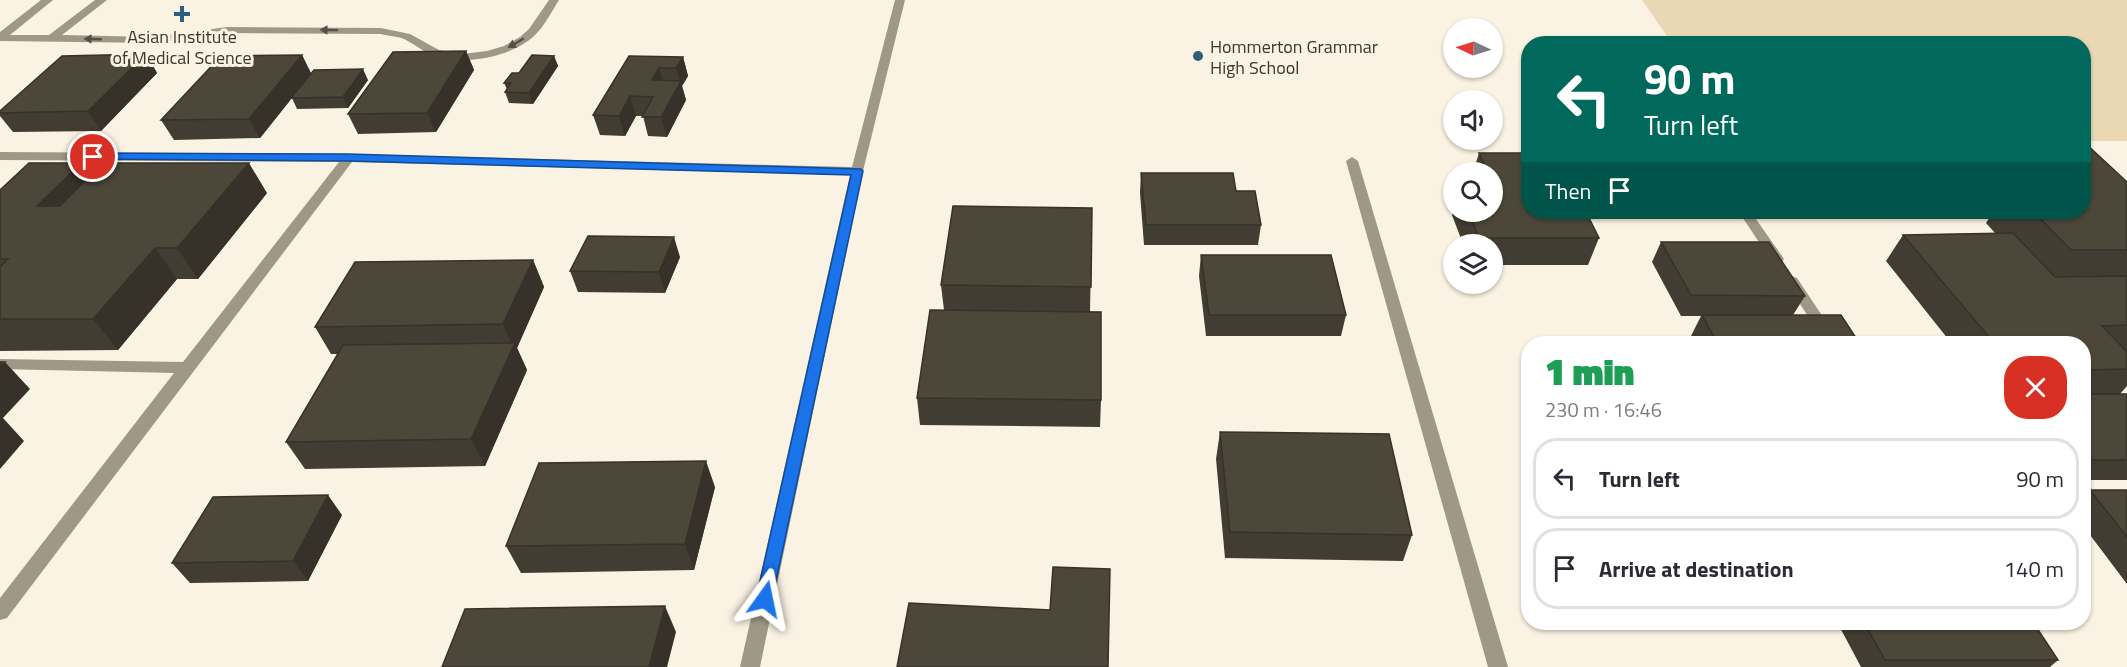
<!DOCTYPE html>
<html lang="en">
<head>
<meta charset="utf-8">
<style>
  body { margin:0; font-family:"Titillium Web",sans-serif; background:#f2f2f3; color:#2b2b33; height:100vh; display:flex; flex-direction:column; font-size:22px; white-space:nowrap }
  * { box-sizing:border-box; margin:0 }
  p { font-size:20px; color:#7c7c81 }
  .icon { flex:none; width:33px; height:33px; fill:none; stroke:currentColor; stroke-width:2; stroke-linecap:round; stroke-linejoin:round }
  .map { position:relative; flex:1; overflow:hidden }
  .side { position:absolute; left:1521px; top:336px; width:570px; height:294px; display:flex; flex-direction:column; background:#fff; border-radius:24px; box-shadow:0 2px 4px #0004 }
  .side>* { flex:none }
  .top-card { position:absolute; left:1521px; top:36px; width:570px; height:183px; border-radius:24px; box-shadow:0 2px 4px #0004; background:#00695c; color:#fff; overflow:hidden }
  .needle { width:39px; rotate:274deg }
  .fabs { position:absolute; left:1443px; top:18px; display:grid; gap:12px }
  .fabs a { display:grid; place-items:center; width:60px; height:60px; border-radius:50%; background:#fff; box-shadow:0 2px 4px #0004; font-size:30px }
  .pin { position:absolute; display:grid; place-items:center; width:51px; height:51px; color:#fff; margin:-26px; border:3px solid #fff; border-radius:50%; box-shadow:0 2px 6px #0007 }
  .me { position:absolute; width:66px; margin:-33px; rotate:12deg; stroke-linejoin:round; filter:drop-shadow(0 0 4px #0008) }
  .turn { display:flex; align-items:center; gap:21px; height:126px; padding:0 24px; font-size:27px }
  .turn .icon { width:78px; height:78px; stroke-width:2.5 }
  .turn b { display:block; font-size:42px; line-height:51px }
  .then { display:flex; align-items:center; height:57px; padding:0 24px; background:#0003; gap:12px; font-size:22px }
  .round { display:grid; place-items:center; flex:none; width:63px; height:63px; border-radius:24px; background:#f2f2f3 }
  .head { display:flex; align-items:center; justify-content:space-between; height:102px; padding:0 24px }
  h1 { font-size:36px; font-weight:800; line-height:45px; color:#1e9e55 }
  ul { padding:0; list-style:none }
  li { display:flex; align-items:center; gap:18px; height:81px; margin:0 12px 9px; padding:0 12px; border:3px solid #e1e1e2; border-radius:24px }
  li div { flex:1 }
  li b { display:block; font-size:22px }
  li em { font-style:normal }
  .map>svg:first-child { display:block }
</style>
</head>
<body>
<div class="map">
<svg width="2127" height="667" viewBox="0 0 2127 667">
  <rect width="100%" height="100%" fill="#faf2e3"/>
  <path fill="#ead8b4" d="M1642,0H2127V141H2084V44L1672,43Z"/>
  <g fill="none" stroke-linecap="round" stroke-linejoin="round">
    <path fill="#a09887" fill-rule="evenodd" d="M41,0H53L10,35H49L95,0H107L62,35L153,37L227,27L381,28L410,34L439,50L463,54L487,51L504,46L520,37L529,29L549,0H559C552,11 545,25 536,34C514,57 461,67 432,55C422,51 413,43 404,39C397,36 388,36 381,34L227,33L153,43L0,41V32Z
      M895,0H905L863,171L760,667H740L850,175L352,162L7,618L0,620V598L174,373L0,369V359L183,362L339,162L0,160V152L348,154L852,167Z
      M1352,157L1358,161L1508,667H1488L1346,161Z
      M1739,212H1751L1784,259L1782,262H1772Z
      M1792,276L1797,278L1841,344H1826L1785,281Z"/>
  </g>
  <path fill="#423d32" d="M466,51L474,70L436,132L358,134L348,114Z
    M146,54L157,73L101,131L13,132L0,116V111Z
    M302,55L311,73L368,80L348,108L297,109L292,98L260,138L174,140L161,120Z
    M554,56L558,66L533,104L509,103L505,92L507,89L504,83L519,73Z
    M629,56L683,57L688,76L682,86L686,100L667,137L648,136L643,116H636L625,136L600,135L593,115Z
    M1479,153L1599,238L1588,265H1492V244H1463L1452,215L1454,210V212H1492V172H1473Z
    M1141,173L1236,191L1261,225L1258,245H1144L1140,193Z
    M90,176L267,193L198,279H177L118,350L0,351V190Z
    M2127,182V386L2120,394H2127V480H2084V344H1952L1886,261L1903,235L1995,233L1986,223L1993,212H2084Z
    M1092,208L1090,312L1101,400L1100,427L920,425L917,398L944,310L941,285Z
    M1661,242L1805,296L1793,315L1860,344H1689L1688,342L1701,316H1681L1652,262Z
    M1201,255L1346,315L1341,336H1206L1199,276Z
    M680,257L665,293L578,292L570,271Z
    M533,260L544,287L517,348L527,370L485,466L305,469L286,442L338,354H331L315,327Z
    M1220,432L1412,535L1403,561L1225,558L1216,459Z
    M715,487L694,570L521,573L506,546Z
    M2090,490H2127V584L2084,527V496Z
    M342,515L308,581L190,583L172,563Z
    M1837,622H2033L2058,660L2050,667H1861Z"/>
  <path fill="#363229" d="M466,51L474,70L436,132L427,113Z
    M146,54L157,73L101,131L88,111Z
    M302,55L311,74L260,138L249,119Z
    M554,56L558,66L533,104L529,93Z
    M683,57L688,76L682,86L686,100L667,137L661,117L680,82L676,68Z
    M659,68L664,87L652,80Z
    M363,69L368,80L348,108L343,97Z
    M630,96L636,116L625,136L619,116Z
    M81,163L103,193L60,237L37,206Z
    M249,163L267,193L198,279L177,248Z
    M674,237L680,257L665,293L659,272Z
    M155,248L177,279L118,350L93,319Z
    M533,260L544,287L517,348L527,370L485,466L471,439L513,347L503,324Z
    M5,362L30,389L3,418L24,441L0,469V367Z
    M706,461L715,487L694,570L685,544Z
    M328,495L342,515L308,581L293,561Z
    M665,606L676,632L667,667H649Z"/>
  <path fill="#4d473a" stroke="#363229" stroke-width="1.5" d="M466,51L427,113L348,114L393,52Z
    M146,54L88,111L0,113V111L62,56Z
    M302,55L249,119L161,120L221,56Z
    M532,55L554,56L529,93L505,92L511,83H504L512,73H519Z
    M629,56L683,57L676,68H659L652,80L681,81L661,117H642L653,97L630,96L619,116L593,115Z
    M363,69L343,97L291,98L314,70Z
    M2084,142L2127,182V250H2071L2036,214H2020L2018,212H2084Z
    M1479,153H1528V212H1586L1599,238H1479L1469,212H1492V188H1494L1492,184V172H1488Z
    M29,163H81L37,206H60L103,163H249L177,248H155L93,319H0V267L8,259H0V190Z
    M1141,173H1233L1236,191H1255L1261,225H1146Z
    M953,206L1092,208L1091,287L941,285Z
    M2013,233L2055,277L2127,276V325L2102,326L2127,352V369L2084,370V344H1995L1903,235Z
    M588,236L674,237L659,272L570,271Z
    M1661,242H1769L1805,296L1691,295Z
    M1201,255H1331L1346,315H1209Z
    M533,260L503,324L315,327L355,262Z
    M930,310L1101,312V400L917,398Z
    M1702,315H1841L1860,344H1718Z
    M515,343L471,439L286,442L343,345Z
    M0,362H5L0,367Z
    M2084,394H2127V460H2084Z
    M1220,432L1389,434L1412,535L1230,532Z
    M706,461L685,544L506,546L539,463Z
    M2090,490H2127V537Z
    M328,495L293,561L172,563L213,497Z
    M1053,567L1110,569L1108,667H897L909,603L1050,610Z
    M665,606L649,667H442L465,609Z
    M1864,622H2033L2058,660H1885Z"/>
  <defs><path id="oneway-solid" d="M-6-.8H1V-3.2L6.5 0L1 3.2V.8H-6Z" transform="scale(1.5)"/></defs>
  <g fill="#545047">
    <use href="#oneway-solid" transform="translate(329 30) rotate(-179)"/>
    <use href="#oneway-solid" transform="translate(93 39) rotate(-178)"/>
    <use href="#oneway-solid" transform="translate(516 43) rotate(150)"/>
  </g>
  <path fill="#1a73e8" stroke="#114b97" stroke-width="1.5" d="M93,153L348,154L861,169L863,171L771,605L765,607L759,605L756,599L851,175L348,161L89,159L87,157Z"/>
  <g fill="#2b5f7b" stroke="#faf2e3" stroke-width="2">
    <path d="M179 5h6v6h6v6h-6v6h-6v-6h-6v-6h6z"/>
    <circle cx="1198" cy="56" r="6"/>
  </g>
  <g text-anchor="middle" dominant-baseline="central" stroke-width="6" stroke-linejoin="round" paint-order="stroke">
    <g font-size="18" fill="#3b3832" stroke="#faf2e3">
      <text x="182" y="36">Asian Institute<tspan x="182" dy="21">of Medical Science</tspan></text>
      <text x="1210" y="46" text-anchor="start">Hommerton Grammar<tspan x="1210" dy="21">High School</tspan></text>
    </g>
  </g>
</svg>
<div class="fabs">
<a><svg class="needle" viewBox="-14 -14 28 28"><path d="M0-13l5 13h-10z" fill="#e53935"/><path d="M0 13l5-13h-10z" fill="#7c7c81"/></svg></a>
<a><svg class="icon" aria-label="sound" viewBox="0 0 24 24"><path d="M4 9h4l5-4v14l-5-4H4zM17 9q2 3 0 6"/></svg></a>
<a><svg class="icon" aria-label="search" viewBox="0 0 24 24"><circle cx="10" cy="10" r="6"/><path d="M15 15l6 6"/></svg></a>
<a><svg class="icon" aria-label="layers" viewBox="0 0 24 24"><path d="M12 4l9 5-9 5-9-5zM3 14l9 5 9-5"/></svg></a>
</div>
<div class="pin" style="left:93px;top:157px;background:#d93025"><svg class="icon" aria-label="arrive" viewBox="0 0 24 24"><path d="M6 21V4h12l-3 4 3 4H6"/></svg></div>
<svg class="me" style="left:765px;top:599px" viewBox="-20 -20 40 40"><path d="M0-17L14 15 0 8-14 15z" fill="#1a73e8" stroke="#fff" stroke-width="4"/></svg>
<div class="top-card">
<div class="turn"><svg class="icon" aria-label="left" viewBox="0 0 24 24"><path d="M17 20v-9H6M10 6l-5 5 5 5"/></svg><div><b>90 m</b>Turn left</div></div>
<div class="then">Then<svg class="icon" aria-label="arrive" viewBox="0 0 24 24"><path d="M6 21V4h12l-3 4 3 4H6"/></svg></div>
</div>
<section class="side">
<div class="head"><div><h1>1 min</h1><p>230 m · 16:46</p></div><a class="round" style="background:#d93025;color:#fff"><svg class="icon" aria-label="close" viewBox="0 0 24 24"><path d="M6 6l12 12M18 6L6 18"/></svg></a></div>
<ul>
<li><svg class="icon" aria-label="left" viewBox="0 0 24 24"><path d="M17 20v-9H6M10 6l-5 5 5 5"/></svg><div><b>Turn left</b></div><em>90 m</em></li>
<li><svg class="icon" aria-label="arrive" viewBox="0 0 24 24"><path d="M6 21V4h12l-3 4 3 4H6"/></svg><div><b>Arrive at destination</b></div><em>140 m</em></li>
</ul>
</section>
</div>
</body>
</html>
